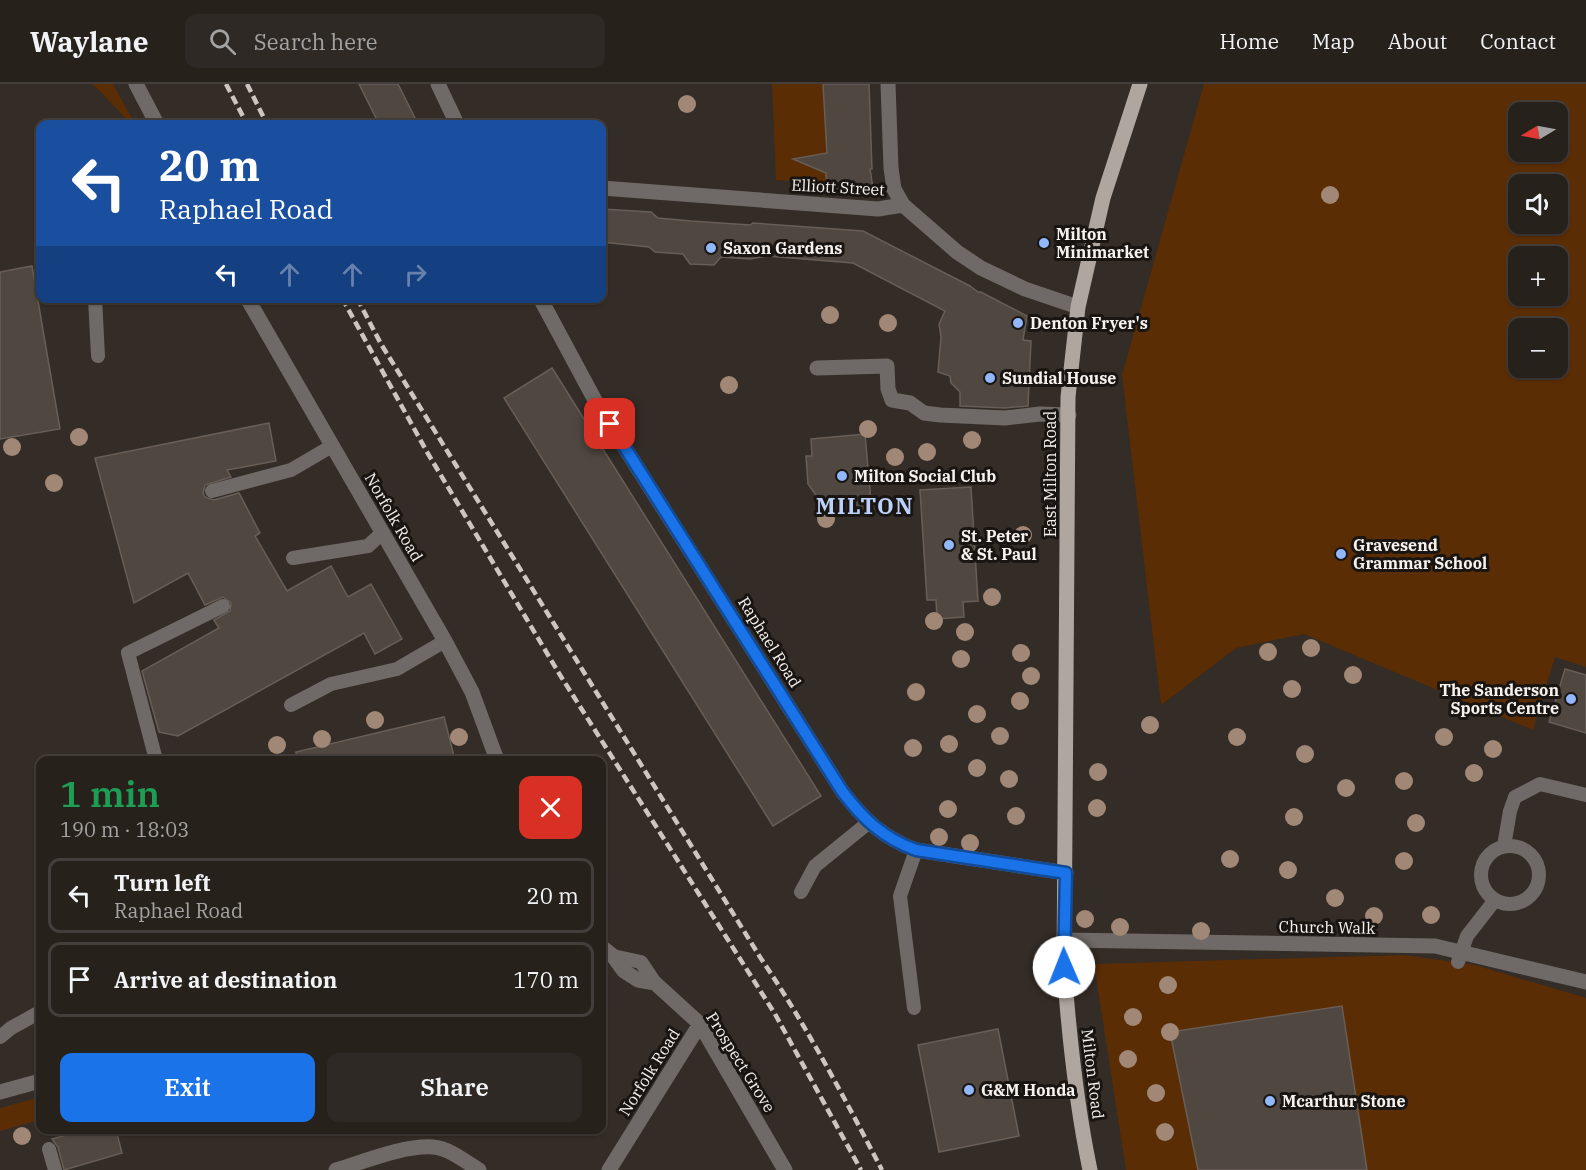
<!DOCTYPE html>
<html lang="en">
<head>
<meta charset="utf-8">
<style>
  body { margin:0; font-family:"IBM Plex Serif",serif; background:#2f2925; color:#f1f3f6; height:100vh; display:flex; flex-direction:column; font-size:22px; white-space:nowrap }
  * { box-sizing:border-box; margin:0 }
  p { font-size:20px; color:#a4a3a3 }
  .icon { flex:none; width:33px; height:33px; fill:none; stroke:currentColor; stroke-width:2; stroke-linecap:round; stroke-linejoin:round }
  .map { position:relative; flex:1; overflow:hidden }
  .sheet { position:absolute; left:36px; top:672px; width:570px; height:378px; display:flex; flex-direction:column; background:#27211c; border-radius:12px; box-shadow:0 2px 4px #0004,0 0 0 2px #433e3b }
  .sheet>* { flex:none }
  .top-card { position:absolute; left:36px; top:36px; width:570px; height:183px; border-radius:12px; box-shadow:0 2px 4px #0004,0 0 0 2px #433e3b; background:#1a4fa0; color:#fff; overflow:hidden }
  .needle { width:39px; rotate:260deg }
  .buttons { position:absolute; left:1508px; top:18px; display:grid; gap:12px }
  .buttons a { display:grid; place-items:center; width:60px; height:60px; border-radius:12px; background:#27211c; box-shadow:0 2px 4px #0004,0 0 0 2px #433e3b; font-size:30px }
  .pin { position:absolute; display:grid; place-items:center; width:51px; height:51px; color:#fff; margin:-26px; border-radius:12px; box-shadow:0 3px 9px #0006 }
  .me { position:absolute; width:66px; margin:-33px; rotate:359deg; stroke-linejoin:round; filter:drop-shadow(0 0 4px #0008) }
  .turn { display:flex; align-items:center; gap:21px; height:126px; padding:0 24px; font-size:27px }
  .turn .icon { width:78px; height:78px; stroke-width:2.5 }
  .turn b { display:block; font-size:42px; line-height:51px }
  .lanes { display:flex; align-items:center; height:57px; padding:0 24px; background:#0003; justify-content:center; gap:30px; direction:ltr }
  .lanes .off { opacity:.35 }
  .round { display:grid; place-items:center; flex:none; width:63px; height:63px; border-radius:12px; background:#2f2925 }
  .summary { display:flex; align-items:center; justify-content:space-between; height:102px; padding:0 24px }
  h1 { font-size:36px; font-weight:600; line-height:45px; color:#1e9e55 }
  .action { display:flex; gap:12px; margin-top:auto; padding:12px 24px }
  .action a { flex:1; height:69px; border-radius:12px; background:#1a73e8; color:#fff; font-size:24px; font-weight:600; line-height:69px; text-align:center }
  .action a+a { background:#2f2925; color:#f1f3f6 }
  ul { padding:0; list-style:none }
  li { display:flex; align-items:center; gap:18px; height:75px; margin:0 12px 9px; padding:0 12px; border:3px solid #433e3b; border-radius:12px }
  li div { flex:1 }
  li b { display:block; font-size:22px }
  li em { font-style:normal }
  header { display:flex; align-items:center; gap:36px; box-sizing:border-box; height:84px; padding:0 30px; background:#27211c; border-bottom:2px solid #433e3b }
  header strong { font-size:28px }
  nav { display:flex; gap:33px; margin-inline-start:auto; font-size:21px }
  .search { width:420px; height:54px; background:#2f2925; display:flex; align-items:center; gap:15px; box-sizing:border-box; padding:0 21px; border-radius:12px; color:#a4a3a3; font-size:22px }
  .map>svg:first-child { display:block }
</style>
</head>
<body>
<header>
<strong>Waylane</strong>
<div class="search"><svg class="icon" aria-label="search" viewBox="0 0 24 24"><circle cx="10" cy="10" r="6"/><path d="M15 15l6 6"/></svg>Search here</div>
<nav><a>Home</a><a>Map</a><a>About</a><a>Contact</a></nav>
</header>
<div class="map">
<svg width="1586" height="1086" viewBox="0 0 1586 1086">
  <rect width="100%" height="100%" fill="#342c26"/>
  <path fill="#5b2d04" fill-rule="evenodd" d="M93,0H113L135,40H131Z
    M772,0H837V10H823L824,25H838L826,33V72L840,84L827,100L776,96Z
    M1204,0H1586V583L1555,573L1533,646L1304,550L1236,564L1161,621L1122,291ZM1557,28V68H1518V28ZM1557,100V140H1518V100ZM1557,172V212H1518V172ZM1557,244V284H1518V244Z
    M1404,871L1475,881L1586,914V1086H1126L1094,880Z
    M40,1013V1036L0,1047V1024Z"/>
  <path fill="#504741" stroke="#685e58" stroke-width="1.5" d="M359,0H398L418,40H379Z
    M823,0H869L872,85H870L873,104L827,105L826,89L793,75L827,69Z
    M602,125L651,128L658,134L691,137L750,141L753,139L863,147L970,202L978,208H981L1027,232L1023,256L1031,257L1028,322L1005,324L960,322V308L951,299L950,292L938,288L941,253L939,240L945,227L853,179L767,172L750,175L721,173L714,181L690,180L683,170L655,168L649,163L602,158Z
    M32,182L60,345L0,355V188Z
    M552,284L821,712L773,742L504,314Z
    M269,339L276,377L227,386L231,393L205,401L203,409L205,413L214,416L239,409L260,449L255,452L287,507L331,482L348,513L371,500L402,555L375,570L364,549L178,652L159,648L142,587L219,544L214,536L230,527L231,519L223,513L205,521L188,489L134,519L95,374Z
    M865,350L872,429L831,432L808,400L806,372H812L811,355Z
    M971,403L978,517L963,518L964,533L937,535L936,516H927L920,406Z
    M1565,585L1586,591V649L1549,638Z
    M444,633L455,676H297L296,668Z
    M1342,922L1367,1086H1198L1170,948Z
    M998,945L1019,1052L939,1068L918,961Z
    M85,1046H116L122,1069L64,1086L58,1063L52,1055Z"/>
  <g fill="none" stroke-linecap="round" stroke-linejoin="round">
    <path stroke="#6f6a67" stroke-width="14" d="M95,214L98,272
      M212,407L291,386L332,362
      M293,474L368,462L382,449
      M291,621L331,600L397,585L445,557
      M156,676L128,569L223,522
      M1504,762L1510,727L1515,713L1540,700L1586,711
      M1481 791a29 29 0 1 1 58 0a29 29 0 1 1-58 0Z
      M801,808L815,782L868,739
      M613,872L641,878L655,899
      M1458,878L1467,852L1495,816
      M914,924L900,812L916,766
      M0,953L11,944L40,928
      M49,1065L55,1086"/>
    <path stroke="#6f6a67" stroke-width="15" d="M136,0L157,40
      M438,0L457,40
      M888,0L891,84L894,105L903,121L957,168L981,184L1025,205L1078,223
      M602,104L878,125L903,121
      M247,214L445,557L472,608L497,676
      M540,214L597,320L842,707C863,735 883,754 916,766L1066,789
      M817,284L887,282L888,305L892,316L910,319L924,329L940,331L1005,334L1040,330L1069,331
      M1064,856L1435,862L1586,898
      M602,863L613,872L624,887L638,896L655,899L700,940L785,1086
      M0,1008L40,997
      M336,1086C363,1078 404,1061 433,1063C449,1064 466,1078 479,1086
      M609,1086L700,940"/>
    <path stroke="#b0a6a0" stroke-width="15" d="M1090,1086C1076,1019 1069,952 1064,883L1068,313L1078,223L1103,114L1140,0"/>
    <path stroke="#ccc5c1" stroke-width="4.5" stroke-dasharray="9 4.5" stroke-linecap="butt" d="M226,0L247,40
      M247,0L267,40
      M342,214L427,368L560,591L775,930L861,1086
      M357,214L381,260L760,873C806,941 844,1013 882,1086"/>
  </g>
  <g fill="#a08776">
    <circle cx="687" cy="20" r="9"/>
    <circle cx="1330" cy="111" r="9"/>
    <circle cx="830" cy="231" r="9"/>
    <circle cx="888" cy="239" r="9"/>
    <circle cx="729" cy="301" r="9"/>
    <circle cx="868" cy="345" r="9"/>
    <circle cx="79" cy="353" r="9"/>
    <circle cx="972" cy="356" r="9"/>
    <circle cx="12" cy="363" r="9"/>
    <circle cx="927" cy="368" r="9"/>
    <circle cx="895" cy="373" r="9"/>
    <circle cx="54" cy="399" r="9"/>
    <circle cx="826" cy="435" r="9"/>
    <circle cx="1023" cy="451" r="9"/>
    <circle cx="992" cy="513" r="9"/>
    <circle cx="934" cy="537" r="9"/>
    <circle cx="965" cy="548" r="9"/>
    <circle cx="1311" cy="564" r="9"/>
    <circle cx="1268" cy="568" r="9"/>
    <circle cx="1021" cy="569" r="9"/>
    <circle cx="961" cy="575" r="9"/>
    <circle cx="1353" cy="591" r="9"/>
    <circle cx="1031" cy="592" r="9"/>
    <circle cx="1292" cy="605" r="9"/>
    <circle cx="916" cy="608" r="9"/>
    <circle cx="1020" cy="617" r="9"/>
    <circle cx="977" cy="630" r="9"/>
    <circle cx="375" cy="636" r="9"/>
    <circle cx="1150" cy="641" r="9"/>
    <circle cx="1000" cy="652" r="9"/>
    <circle cx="459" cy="653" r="9"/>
    <circle cx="1237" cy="653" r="9"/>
    <circle cx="1444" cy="653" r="9"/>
    <circle cx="322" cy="655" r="9"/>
    <circle cx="949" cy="660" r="9"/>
    <circle cx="277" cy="661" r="9"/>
    <circle cx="913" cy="664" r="9"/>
    <circle cx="1493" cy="665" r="9"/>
    <circle cx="1305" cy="670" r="9"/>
    <circle cx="977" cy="684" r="9"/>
    <circle cx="1098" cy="688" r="9"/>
    <circle cx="1474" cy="689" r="9"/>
    <circle cx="1009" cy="695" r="9"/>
    <circle cx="1404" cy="697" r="9"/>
    <circle cx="1346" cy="704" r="9"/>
    <circle cx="1097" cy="724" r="9"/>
    <circle cx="948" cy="725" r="9"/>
    <circle cx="1016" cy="732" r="9"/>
    <circle cx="1294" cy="733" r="9"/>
    <circle cx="1416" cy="739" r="9"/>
    <circle cx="939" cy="753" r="9"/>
    <circle cx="970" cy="759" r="9"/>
    <circle cx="1230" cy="775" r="9"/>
    <circle cx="1404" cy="777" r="9"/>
    <circle cx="1288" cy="786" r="9"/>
    <circle cx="1335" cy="814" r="9"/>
    <circle cx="1431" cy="831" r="9"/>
    <circle cx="1374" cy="832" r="9"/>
    <circle cx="1085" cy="835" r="9"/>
    <circle cx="1120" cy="843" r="9"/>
    <circle cx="1201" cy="847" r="9"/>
    <circle cx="1168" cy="901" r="9"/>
    <circle cx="1133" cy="933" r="9"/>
    <circle cx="1170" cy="948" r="9"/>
    <circle cx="1128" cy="975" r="9"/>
    <circle cx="1156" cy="1009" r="9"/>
    <circle cx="1165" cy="1048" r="9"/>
    <circle cx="22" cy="1052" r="9"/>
  </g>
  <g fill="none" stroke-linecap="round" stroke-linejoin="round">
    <g stroke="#114b97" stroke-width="15">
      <path id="route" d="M610,340L842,707C863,735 883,754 916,766L1066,789L1064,883"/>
    </g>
    <use href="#route" stroke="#1a73e8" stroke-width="10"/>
  </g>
  <g fill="#92b7fd" stroke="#191512" stroke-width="2">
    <circle cx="1044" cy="159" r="6"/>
    <circle cx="711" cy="164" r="6"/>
    <circle cx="1018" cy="239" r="6"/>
    <circle cx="990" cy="294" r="6"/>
    <circle cx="842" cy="392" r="6"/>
    <circle cx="949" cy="461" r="6"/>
    <circle cx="1341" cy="470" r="6"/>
    <circle cx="1571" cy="615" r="6"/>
    <circle cx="969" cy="1006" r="6"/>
    <circle cx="1270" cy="1017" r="6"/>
  </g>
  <g text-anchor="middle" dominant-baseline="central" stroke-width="6" stroke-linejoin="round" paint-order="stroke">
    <g font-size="16" fill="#f8f2ee" stroke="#191512">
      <text transform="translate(838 103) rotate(3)">Elliott Street</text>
      <text transform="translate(1050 390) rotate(-90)">East Milton Road</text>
      <text transform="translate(394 433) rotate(60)">Norfolk Road</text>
      <text transform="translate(770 558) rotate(58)">Raphael Road</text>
      <text transform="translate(1327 843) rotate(1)">Church Walk</text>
      <text transform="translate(741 978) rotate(58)">Prospect Grove</text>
      <text transform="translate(649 988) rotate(-58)">Norfolk Road</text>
      <text transform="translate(1093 990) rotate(83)">Milton Road</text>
    </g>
    <g font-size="16" font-weight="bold" fill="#f8f2ee" stroke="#191512" text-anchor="start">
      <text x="1056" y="150">Milton<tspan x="1056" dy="18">Minimarket</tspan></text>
      <text x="723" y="164">Saxon Gardens</text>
      <text x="1030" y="239">Denton Fryer's</text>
      <text x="1002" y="294">Sundial House</text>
      <text x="854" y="392">Milton Social Club</text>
      <text x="961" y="452">St. Peter<tspan x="961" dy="18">&amp; St. Paul</tspan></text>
      <text x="1353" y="461">Gravesend<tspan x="1353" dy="18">Grammar School</tspan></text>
      <text x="1559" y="606" text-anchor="end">The Sanderson<tspan x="1559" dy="18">Sports Centre</tspan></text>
      <text x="981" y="1006">G&amp;M Honda</text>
      <text x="1282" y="1017">Mcarthur Stone</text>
    </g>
    <g font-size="22" font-weight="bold" letter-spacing="1.5" fill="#bcd1f9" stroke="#191512">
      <text x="865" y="421">MILTON</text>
    </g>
  </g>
</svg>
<div class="buttons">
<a><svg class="needle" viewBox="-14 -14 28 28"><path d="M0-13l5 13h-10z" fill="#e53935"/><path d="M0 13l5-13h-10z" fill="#a4a3a3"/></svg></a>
<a><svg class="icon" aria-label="sound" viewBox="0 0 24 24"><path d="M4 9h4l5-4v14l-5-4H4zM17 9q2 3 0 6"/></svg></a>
<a>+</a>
<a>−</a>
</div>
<div class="pin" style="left:610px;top:340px;background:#d93025"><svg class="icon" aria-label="arrive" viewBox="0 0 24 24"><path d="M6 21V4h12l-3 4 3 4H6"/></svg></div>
<svg class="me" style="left:1064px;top:883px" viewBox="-20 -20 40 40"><circle r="19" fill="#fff"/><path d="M0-13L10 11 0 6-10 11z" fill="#1a73e8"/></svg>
<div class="top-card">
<div class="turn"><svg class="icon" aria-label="left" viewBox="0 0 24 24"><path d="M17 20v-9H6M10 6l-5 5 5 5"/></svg><div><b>20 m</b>Raphael Road</div></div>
<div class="lanes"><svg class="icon" aria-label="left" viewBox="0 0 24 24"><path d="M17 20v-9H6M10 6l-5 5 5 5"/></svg><svg class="icon off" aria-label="ahead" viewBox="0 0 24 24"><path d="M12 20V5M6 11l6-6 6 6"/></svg><svg class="icon off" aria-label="ahead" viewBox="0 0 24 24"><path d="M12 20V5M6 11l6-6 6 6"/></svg><svg class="icon off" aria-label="right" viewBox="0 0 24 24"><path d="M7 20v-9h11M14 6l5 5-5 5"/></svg></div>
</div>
<section class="sheet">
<div class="summary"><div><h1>1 min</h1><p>190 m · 18:03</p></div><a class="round" style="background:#d93025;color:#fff"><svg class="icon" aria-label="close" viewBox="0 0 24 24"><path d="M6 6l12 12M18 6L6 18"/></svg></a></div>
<ul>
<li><svg class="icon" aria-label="left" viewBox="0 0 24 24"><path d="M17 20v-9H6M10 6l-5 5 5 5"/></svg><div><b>Turn left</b><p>Raphael Road</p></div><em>20 m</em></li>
<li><svg class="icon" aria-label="arrive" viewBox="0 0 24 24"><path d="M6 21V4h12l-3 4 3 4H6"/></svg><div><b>Arrive at destination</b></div><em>170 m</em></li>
</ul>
<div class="action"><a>Exit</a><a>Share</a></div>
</section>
</div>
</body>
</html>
